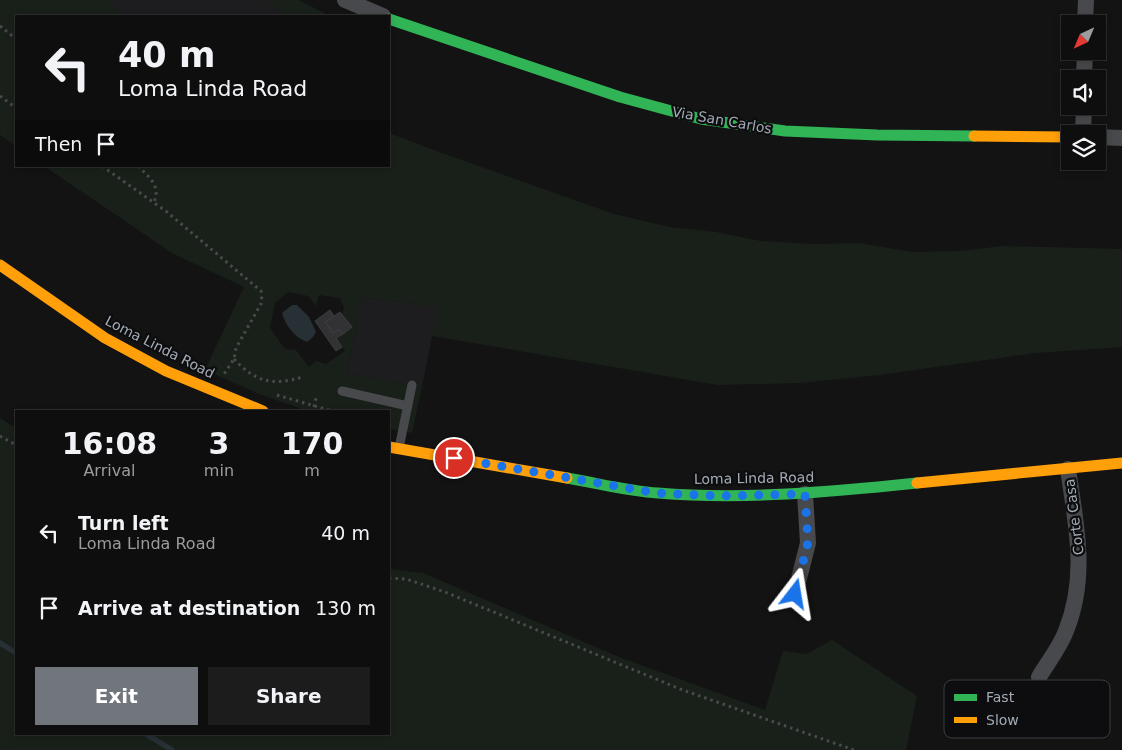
<!DOCTYPE html>
<html lang="en">
<head>
<meta charset="utf-8">
<style>
  body { margin:0; font-family:"DejaVu Sans",sans-serif; background:#1c1c1c; color:#f1f3f6; height:100vh; display:flex; flex-direction:column; font-size:19px; white-space:nowrap }
  * { box-sizing:border-box; margin:0 }
  p { font-size:16px; color:#9b9c9e }
  .icon { flex:none; width:28px; height:28px; fill:none; stroke:currentColor; stroke-width:2; stroke-linecap:round; stroke-linejoin:round }
  .map { position:relative; flex:1; overflow:hidden }
  .panel { position:absolute; left:15px; top:410px; width:375px; height:325px; display:flex; flex-direction:column; background:#0e0e0e; border-radius:0px; box-shadow:0 2px 8px #0003,0 0 0 1px #2e2e2e }
  .panel>* { flex:none }
  .top-card { position:absolute; left:15px; top:15px; width:375px; height:152px; border-radius:0px; box-shadow:0 2px 8px #0003,0 0 0 1px #2e2e2e; background:#0e0e0e; color:#f1f3f6; overflow:hidden }
  .needle { width:32px; rotate:224deg }
  .buttons { position:absolute; left:1061px; top:15px; display:grid; gap:10px }
  .buttons a { display:grid; place-items:center; width:45px; height:45px; border-radius:0px; background:#0e0e0e; box-shadow:0 2px 8px #0003,0 0 0 1px #2e2e2e; font-size:25px }
  .pin { position:absolute; display:grid; place-items:center; width:42px; height:42px; color:#fff; margin:-21px; border:2px solid #fff; border-radius:50%; box-shadow:0 1px 5px #0007 }
  .me { position:absolute; width:55px; margin:-28px; rotate:14deg; stroke-linejoin:round; filter:drop-shadow(0 0 4px #0008) }
  .turn { display:flex; align-items:center; gap:18px; height:105px; padding:0 20px; font-size:22px }
  .turn .icon { width:65px; height:65px; stroke-width:2.5 }
  .turn b { display:block; font-size:35px; line-height:42px }
  .then { display:flex; align-items:center; height:48px; padding:0 20px; background:#0003; gap:10px; font-size:19px }
  .eta { display:flex; justify-content:space-evenly; align-items:center; height:85px; text-align:center }
  .eta b { font-size:30px; font-weight:700; line-height:35px }
  .cta { display:flex; gap:10px; margin-top:auto; padding:10px 20px }
  .cta a { flex:1; height:58px; border-radius:0px; background:#71767c; color:#fff; font-size:20px; font-weight:700; line-height:58px; text-align:center }
  .cta a+a { background:#1c1c1c; color:#f1f3f6 }
  ul { padding:0; list-style:none }
  li { display:flex; align-items:center; gap:15px; height:75px; padding:0 20px }
  li div { flex:1 }
  li b { display:block; font-size:19px }
  li em { font-style:normal }
  .map>svg:first-child { display:block }
</style>
</head>
<body>
<div class="map">
<svg width="1122" height="750" viewBox="0 0 1122 750">
  <rect width="100%" height="100%" fill="#131313"/>
  <path fill="#1d1d1f" d="M108,0H263L292,16H123Z
    M362,297L438,307L422,387L347,373Z"/>
  <path fill="#192019" fill-rule="evenodd" d="M0,0H108L123,16H16V146L0,135Z
    M263,0H298L331,16H292Z
    M389,133L442,153L614,214L670,227L716,232L761,241L812,244L860,243L911,252L962,251L1002,246L1122,249V347L1036,353L879,375L799,383L718,385L432,336L437,307L362,297L347,373L422,387L412,433L389,429V411L305,410L259,394L205,370L244,287L172,253L44,166H389ZM288,292L308,296L316,306L319,295L340,298L344,308L342,314L352,327L336,338L345,351L326,364L316,361L309,367L296,350L285,349L270,328L275,303Z
    M0,418L16,428V734H389V569L423,573L619,657L765,710L783,651L807,654L832,640L917,696L906,750H0Z"/>
  <path fill="#263035" d="M292,305H297L309,317L316,332L313,337L307,342C295,338 285,325 282,313Z"/>
  <g fill="none" stroke-linecap="round" stroke-linejoin="round">
    <path stroke="#263035" stroke-width="5.5" d="M0,643L16,653
      M146,734L172,750"/>
  </g>
  <path fill="#323234" stroke="#3b3d3f" d="M330,310L334,316L325,322L333,333L339,329L343,334L336,338L342,347L336,351L315,321Z
    M340,312L352,327L343,334L339,329L333,333L325,322Z"/>
  <g fill="none" stroke-linecap="round" stroke-linejoin="round">
    <path stroke="#494a4e" stroke-width="3" stroke-dasharray="2.5 4" stroke-linecap="butt" d="M0,26L16,39
      M0,96L16,108
      M102,166L167,212L261,291L262,302L236,348L234,359L224,374
      M138,166C149,177 161,186 154,202
      M234,359C255,382 273,386 303,377
      M277,395L332,411
      M314,407L316,398
      M0,436L16,445
      M389,578L406,579L445,592L680,689L854,750"/>
    <path stroke="#47494c" stroke-width="9" d="M342,391L408,406
      M399,448L412,385"/>
    <path stroke="#47494c" stroke-width="16" d="M345,0L383,16
      M1085,24L1086,0
      M1084,79L1085,51
      M1083,134L1084,106
      M1098,137L1122,138
      M795,594L808,543L805,494
      M1039,677C1048,662 1060,647 1066,631C1088,576 1076,525 1068,469"/>
    <path stroke="#30b455" stroke-width="11" d="M389,19L620,97L701,119L785,131L877,135L974,136
      M567,478C597,483 628,491 658,493C744,500 830,492 917,483"/>
    <path stroke="#ff9f0a" stroke-width="11" d="M974,136L1070,137
      M0,265L105,338L166,371L263,411
      M389,447L567,478
      M917,483L1122,463"/>
  </g>
  <g fill="none" stroke-linecap="round" stroke-linejoin="round">
    <path stroke="#1a73e8" stroke-width="9" stroke-dasharray="0 16.2" d="M454,458L656,493L721,496L805,494L808,542L795,594"/>
  </g>
  <g text-anchor="middle" dominant-baseline="central" stroke-width="4.5" stroke-linejoin="round" paint-order="stroke">
    <g font-size="14" fill="#a3abb5" stroke="#0d0d0f">
      <text transform="translate(722 120) rotate(10)">Via San Carlos</text>
      <text transform="translate(160 347) rotate(27)">Loma Linda Road</text>
      <text transform="translate(754 478) rotate(-1)">Loma Linda Road</text>
      <text transform="translate(1074 517) rotate(-97)">Corte Casa</text>
    </g>
  </g>
  <rect x="944" y="680" width="166" height="58" rx="8" fill="#0d0d0f" stroke="#3a3c41" stroke-width="1"/>
  <rect x="954" y="694" width="23" height="7" fill="#30b455"/>
  <rect x="954" y="717" width="23" height="6" fill="#ff9f0a"/>
  <g font-size="14" fill="#a3abb5">
    <text x="986" y="702">Fast</text>
    <text x="986" y="725">Slow</text>
  </g>
</svg>
<div class="buttons">
<a><svg class="needle" viewBox="-14 -14 28 28"><path d="M0-13l5 13h-10z" fill="#e53935"/><path d="M0 13l5-13h-10z" fill="#9b9c9e"/></svg></a>
<a><svg class="icon" aria-label="sound" viewBox="0 0 24 24"><path d="M4 9h4l5-4v14l-5-4H4zM17 9q2 3 0 6"/></svg></a>
<a><svg class="icon" aria-label="layers" viewBox="0 0 24 24"><path d="M12 4l9 5-9 5-9-5zM3 14l9 5 9-5"/></svg></a>
</div>
<div class="pin" style="left:454px;top:458px;background:#d93025"><svg class="icon" aria-label="arrive" viewBox="0 0 24 24"><path d="M6 21V4h12l-3 4 3 4H6"/></svg></div>
<svg class="me" style="left:795px;top:594px" viewBox="-20 -20 40 40"><path d="M0-17L14 15 0 8-14 15z" fill="#1a73e8" stroke="#fff" stroke-width="4"/></svg>
<div class="top-card">
<div class="turn"><svg class="icon" aria-label="left" viewBox="0 0 24 24"><path d="M17 20v-9H6M10 6l-5 5 5 5"/></svg><div><b>40 m</b>Loma Linda Road</div></div>
<div class="then">Then<svg class="icon" aria-label="arrive" viewBox="0 0 24 24"><path d="M6 21V4h12l-3 4 3 4H6"/></svg></div>
</div>
<section class="panel">
<div class="eta">
<div><b>16:08</b><p>Arrival</p></div>
<div><b>3</b><p>min</p></div>
<div><b>170</b><p>m</p></div>
</div>
<ul>
<li><svg class="icon" aria-label="left" viewBox="0 0 24 24"><path d="M17 20v-9H6M10 6l-5 5 5 5"/></svg><div><b>Turn left</b><p>Loma Linda Road</p></div><em>40 m</em></li>
<li><svg class="icon" aria-label="arrive" viewBox="0 0 24 24"><path d="M6 21V4h12l-3 4 3 4H6"/></svg><div><b>Arrive at destination</b></div><em>130 m</em></li>
</ul>
<div class="cta"><a>Exit</a><a>Share</a></div>
</section>
</div>
</body>
</html>
